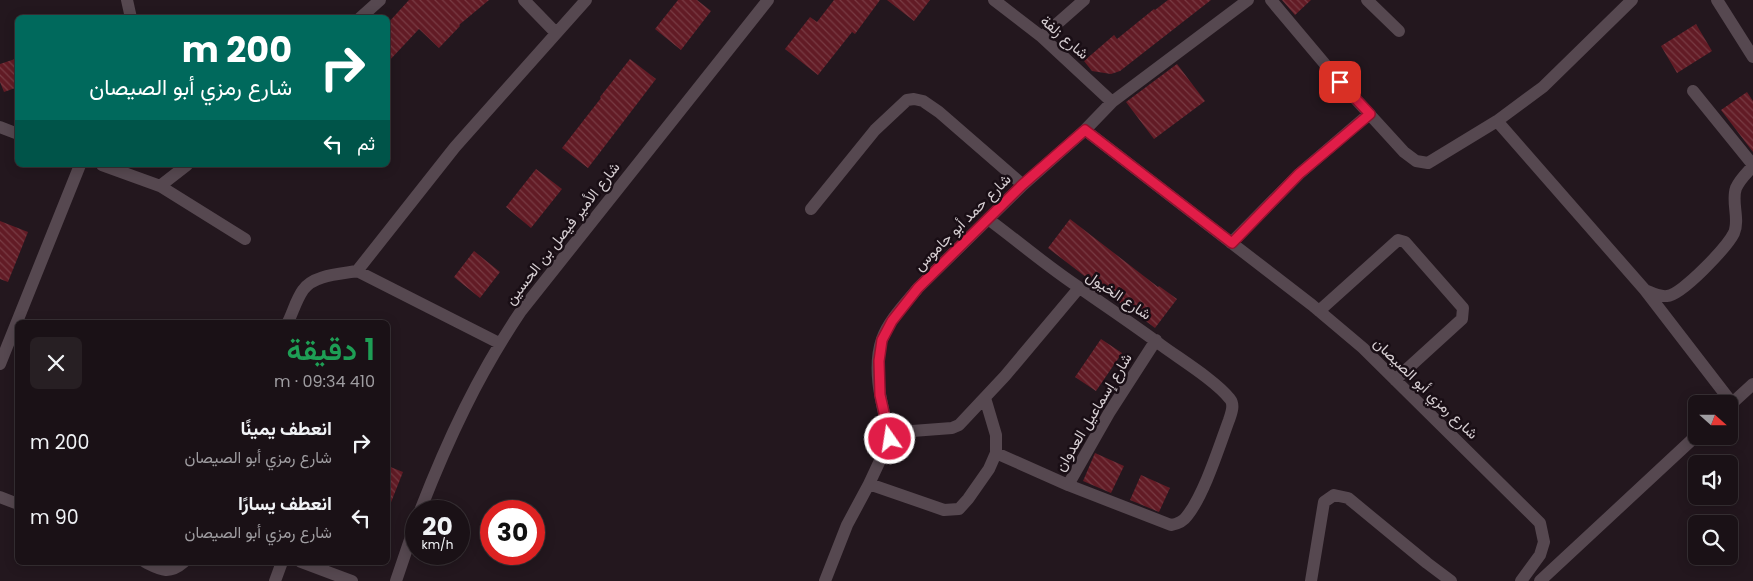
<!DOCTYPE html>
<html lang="ar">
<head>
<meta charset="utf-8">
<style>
  body { margin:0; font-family:Poppins,Vazirmatn,sans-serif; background:#271f23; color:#f1f3f6; direction:rtl; height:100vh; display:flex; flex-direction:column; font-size:19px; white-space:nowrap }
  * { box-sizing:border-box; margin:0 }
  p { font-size:16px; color:#9f9da1 }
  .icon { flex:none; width:28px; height:28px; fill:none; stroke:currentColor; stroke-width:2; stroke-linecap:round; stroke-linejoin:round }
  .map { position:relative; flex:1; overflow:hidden; direction:ltr }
  .panel { position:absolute; left:15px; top:320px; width:375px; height:245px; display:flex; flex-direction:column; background:#1a1116; border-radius:8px; box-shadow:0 2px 12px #0003,0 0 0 1px #383135; direction:rtl }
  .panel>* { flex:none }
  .top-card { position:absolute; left:15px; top:15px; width:375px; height:152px; border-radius:8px; box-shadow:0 2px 12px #0003,0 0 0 1px #383135; direction:rtl; background:#00695c; color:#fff; overflow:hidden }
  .needle { width:32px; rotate:111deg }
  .controls { position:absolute; left:1688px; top:395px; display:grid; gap:10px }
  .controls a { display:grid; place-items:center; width:50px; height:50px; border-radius:8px; background:#1a1116; box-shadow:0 2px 12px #0003,0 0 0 1px #383135; font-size:25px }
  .speed { position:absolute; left:405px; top:500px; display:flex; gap:10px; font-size:25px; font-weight:700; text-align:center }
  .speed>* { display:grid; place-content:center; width:65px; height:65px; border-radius:50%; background:#1a1116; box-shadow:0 2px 12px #0003,0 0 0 1px #383135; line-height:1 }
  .speed small { font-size:12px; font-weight:400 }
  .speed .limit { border:8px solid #d22; background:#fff; color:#111 }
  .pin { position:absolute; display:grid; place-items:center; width:42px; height:42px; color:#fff; margin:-21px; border-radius:10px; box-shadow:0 2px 8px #0006 }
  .me { position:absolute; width:55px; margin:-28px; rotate:347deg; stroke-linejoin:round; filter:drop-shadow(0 0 4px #0008) }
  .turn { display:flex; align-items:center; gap:18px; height:105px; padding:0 15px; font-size:22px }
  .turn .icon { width:65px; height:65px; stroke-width:2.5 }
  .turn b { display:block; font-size:35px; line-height:42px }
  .then { display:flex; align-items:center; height:48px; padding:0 15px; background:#0003; gap:10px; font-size:19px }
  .round { display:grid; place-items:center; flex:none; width:52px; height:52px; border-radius:8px; background:#271f23 }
  .overview { display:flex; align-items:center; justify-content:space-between; height:85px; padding:0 15px }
  h1 { font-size:30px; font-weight:600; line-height:38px; color:#1e9e55 }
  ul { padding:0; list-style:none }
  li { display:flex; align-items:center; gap:15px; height:75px; padding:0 15px }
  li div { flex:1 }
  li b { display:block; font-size:19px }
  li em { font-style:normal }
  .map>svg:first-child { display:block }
</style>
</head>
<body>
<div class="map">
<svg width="1753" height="581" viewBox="0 0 1753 581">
  <defs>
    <pattern id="building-back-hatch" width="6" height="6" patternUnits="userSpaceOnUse" patternTransform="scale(1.25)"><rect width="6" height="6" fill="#621b25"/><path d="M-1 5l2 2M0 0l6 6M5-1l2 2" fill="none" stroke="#783b44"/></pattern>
  </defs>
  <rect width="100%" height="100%" fill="#23171e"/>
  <path fill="url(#building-back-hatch)" d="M409,0H489L459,25L460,26L439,48L419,29L388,62V23Z
    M678,0H697L711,11L681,50L655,29Z
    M834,0H880L855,34L852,32L818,75L785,49L810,17L817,22Z
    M887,0H930L914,21Z
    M1168,0H1211L1120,71L1111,74L1092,71L1084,61L1114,35L1117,39L1154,9L1155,10Z
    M1282,0H1311L1295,15Z
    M1696,24L1712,51L1677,73L1661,46Z
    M18,58V87L4,92L0,82V64Z
    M630,59L656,79L588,168L562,148L601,98L600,97Z
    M1177,64L1205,101L1154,139L1126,102Z
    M1747,92L1753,101V152L1721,110Z
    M536,169L562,189L531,228L506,207Z
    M1070,219L1158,287L1159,286L1177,299L1155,328L1126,306L1125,307L1048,248Z
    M0,221L28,232L8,282L0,279Z
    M474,251L500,272L480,298L454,277Z
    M1101,339L1122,353L1096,391L1075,377Z
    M1095,453L1124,466L1111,493L1083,481Z
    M388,466L403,472L388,510Z
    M1141,475L1170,488L1159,512L1130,500Z"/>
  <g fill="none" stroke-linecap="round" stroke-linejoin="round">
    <path stroke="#564850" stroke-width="12" d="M127,0L131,18
      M524,0L556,33
      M994,0L1042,37L1112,102
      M1271,0L1340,82L1404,152L1416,161L1428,163L1497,121L1543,87L1632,0
      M1367,0L1399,31
      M1717,0L1753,57
      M360,18L380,0
      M1042,37L1084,0
      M1693,91L1753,165
      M1497,121L1645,290C1652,293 1660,297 1667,296C1682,295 1727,247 1734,233C1740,219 1731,202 1736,188C1740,179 1747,173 1753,166
      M0,127L18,134
      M1085,130L1312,305L1363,348L1540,523L1544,542L1540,555L1521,581
      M102,165L160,186L245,239
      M160,186L187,165
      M811,209L875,130L907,100L914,99L923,101L939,112L1023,185
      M988,219C1019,242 1048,267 1080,288C1107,307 1134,325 1161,345C1180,359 1216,381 1230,399C1235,405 1231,414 1229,420C1219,447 1204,495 1187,516C1183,522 1177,524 1171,525L1068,485L1109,413L1156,340
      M1231,243L1299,174L1369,114
      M357,271L455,147L586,0
      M1645,290L1732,403
      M1319,311L1398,240L1405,242L1463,308L1462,319L1395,380
      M288,322C293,312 296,300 303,290C313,275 340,274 357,271L499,343
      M0,364L80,165
      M1729,406L1753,384
      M890,439C883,408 871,371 882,339C889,320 905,304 918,288L1023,185L1085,130L1112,102L1248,0
      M996,453L1068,485
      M869,484L890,439L899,432L952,428L959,425L1005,376L1079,288
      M0,497L18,504
      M420,511C448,439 478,375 521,311L768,0
      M145,562C161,570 169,575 184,562
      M301,562L352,581
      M275,581L282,562
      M396,581L416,522
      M825,581L847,525L869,484L944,510L959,509L968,499L989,469L996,453V435L985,398
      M1311,581L1324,502L1334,495L1348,498L1427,563L1451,581
      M1540,581L1696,436"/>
  </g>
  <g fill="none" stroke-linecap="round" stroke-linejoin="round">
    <g stroke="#92132f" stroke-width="12">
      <path id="route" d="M890,439L880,395L879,361L882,340L892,321L918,288L1022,185L1085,130L1232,243L1299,174L1370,114L1340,82"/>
    </g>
    <use href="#route" stroke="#e11d48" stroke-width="9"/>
  </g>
  <g text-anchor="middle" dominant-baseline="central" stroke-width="5" stroke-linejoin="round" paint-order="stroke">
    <g font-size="15" fill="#d7cfd3" stroke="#190e15">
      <text transform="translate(1065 37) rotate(41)">شارع زلفة</text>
      <text transform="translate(962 222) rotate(-45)">شارع حمد أبو جاموس</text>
      <text transform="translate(562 233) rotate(-52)">شارع الأمير فيصل بن الحسين</text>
      <text transform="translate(1119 295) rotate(34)">شارع الخيول</text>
      <text transform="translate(1426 388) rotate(44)">شارع رمزي أبو الصيصان</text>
      <text transform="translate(1093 412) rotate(-59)">شارع إسماعيل العدوان</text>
    </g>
  </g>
</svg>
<div class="controls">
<a><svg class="needle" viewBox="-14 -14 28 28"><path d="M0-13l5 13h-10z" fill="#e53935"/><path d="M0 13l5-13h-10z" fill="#9f9da1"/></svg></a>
<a><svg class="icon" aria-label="sound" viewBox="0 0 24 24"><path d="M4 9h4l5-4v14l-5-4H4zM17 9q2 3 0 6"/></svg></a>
<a><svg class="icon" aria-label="search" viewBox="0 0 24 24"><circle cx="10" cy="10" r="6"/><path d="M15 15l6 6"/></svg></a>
</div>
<div class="speed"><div>20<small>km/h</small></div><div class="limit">30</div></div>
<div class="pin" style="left:1340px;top:82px;background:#d93025"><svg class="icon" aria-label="arrive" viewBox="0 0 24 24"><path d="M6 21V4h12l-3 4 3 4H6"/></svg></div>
<svg class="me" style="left:890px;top:439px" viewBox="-20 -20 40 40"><circle r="17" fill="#e11d48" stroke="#fff" stroke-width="3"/><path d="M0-11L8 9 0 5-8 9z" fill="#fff"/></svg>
<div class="top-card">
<div class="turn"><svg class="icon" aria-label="right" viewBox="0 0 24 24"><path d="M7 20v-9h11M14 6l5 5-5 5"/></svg><div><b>200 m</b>شارع رمزي أبو الصيصان</div></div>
<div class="then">ثم<svg class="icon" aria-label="left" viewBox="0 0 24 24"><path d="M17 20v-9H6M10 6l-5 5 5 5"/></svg></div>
</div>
<section class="panel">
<div class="overview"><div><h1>1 دقيقة</h1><p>410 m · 09:34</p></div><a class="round"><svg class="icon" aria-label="close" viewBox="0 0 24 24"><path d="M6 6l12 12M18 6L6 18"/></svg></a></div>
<ul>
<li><svg class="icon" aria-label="right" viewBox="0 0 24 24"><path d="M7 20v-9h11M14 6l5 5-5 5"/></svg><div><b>انعطف يمينًا</b><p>شارع رمزي أبو الصيصان</p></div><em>200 m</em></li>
<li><svg class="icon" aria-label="left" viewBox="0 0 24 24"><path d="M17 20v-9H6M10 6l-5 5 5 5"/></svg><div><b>انعطف يسارًا</b><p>شارع رمزي أبو الصيصان</p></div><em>90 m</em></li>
</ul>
</section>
</div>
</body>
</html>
